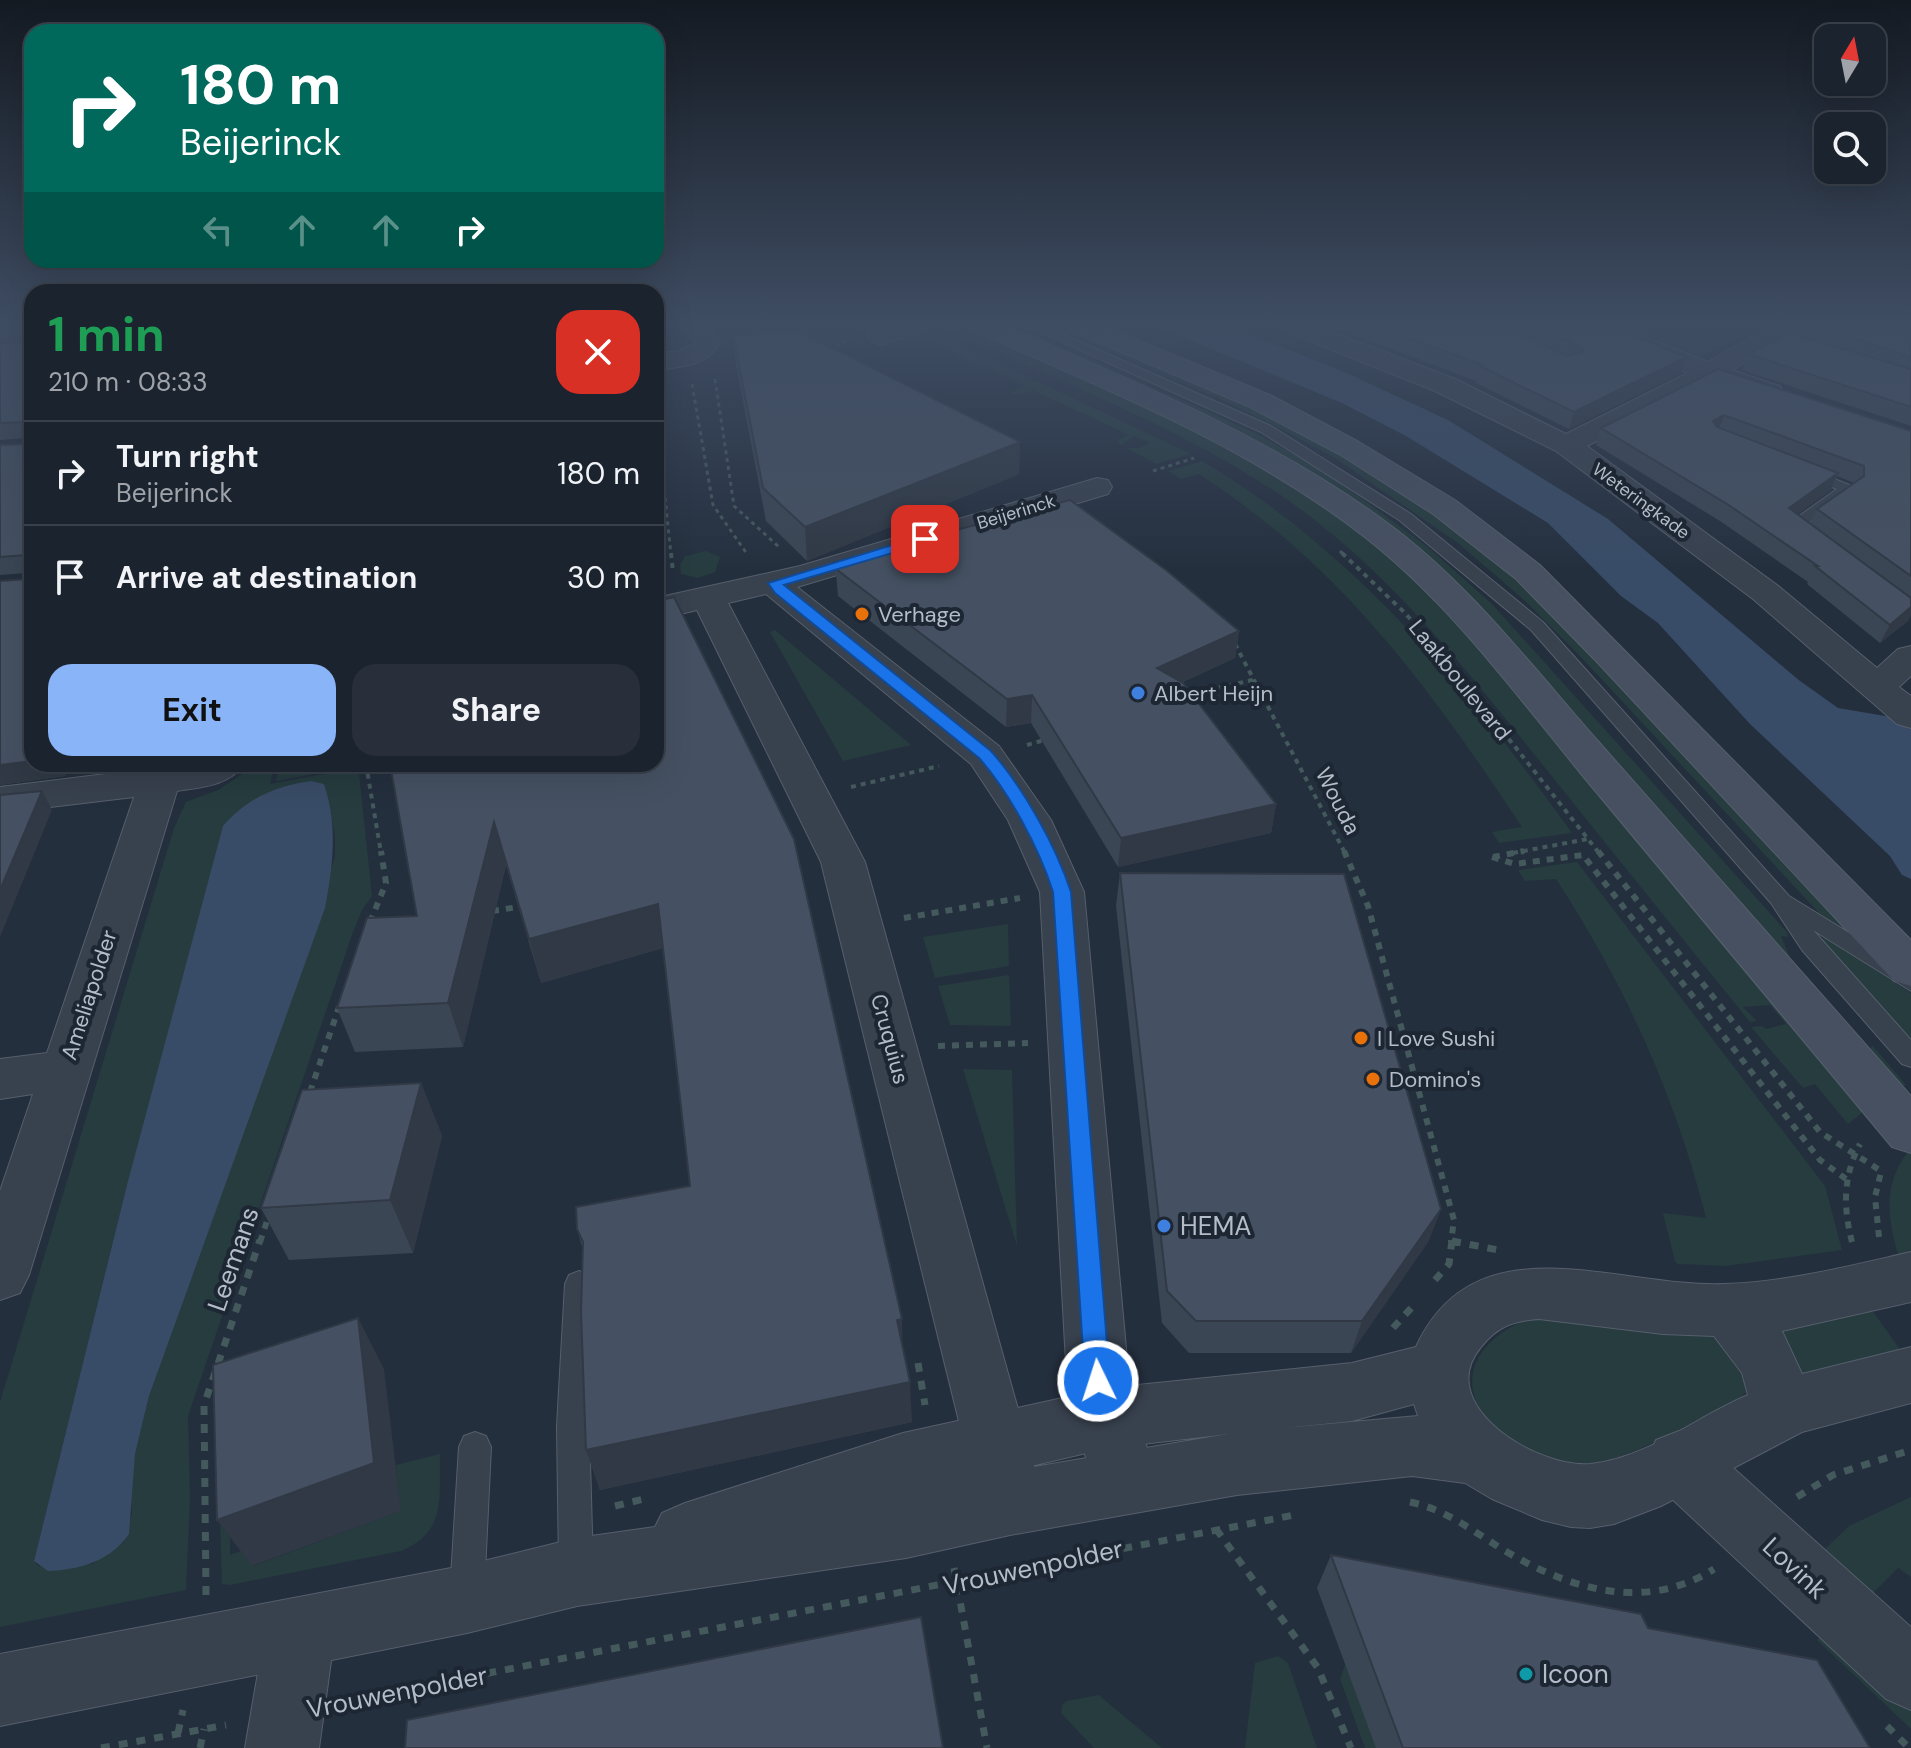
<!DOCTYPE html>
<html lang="en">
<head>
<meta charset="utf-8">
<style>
  body { margin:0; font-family:"DM Sans",sans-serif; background:#282f3a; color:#f1f3f6; height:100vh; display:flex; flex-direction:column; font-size:30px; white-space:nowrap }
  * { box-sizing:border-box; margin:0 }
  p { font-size:26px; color:#a0a4aa }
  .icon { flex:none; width:44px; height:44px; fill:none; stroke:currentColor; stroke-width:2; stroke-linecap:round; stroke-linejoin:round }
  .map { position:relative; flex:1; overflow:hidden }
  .panel { position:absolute; left:24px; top:284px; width:640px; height:488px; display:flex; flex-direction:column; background:#1b232e; border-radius:24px; box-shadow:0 8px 32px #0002,0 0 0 2px #39404a }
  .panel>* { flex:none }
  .banner { position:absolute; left:24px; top:24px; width:640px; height:244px; border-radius:24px; box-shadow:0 8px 32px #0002,0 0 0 2px #39404a; background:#00695c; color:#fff; overflow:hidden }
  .needle { width:52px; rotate:10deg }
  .buttons { position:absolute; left:1814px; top:24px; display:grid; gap:16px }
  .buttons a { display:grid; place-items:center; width:72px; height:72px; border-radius:16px; background:#1b232e; box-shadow:0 8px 32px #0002,0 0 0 2px #39404a; font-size:40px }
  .pin { position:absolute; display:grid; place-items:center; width:68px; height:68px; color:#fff; margin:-34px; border-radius:16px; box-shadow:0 4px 12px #0006 }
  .me { position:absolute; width:88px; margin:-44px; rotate:356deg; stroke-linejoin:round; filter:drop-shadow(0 0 6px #0008) }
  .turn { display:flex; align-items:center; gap:28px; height:168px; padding:0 24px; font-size:36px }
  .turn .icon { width:104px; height:104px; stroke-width:2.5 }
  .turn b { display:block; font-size:56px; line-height:68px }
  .lanes { display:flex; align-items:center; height:76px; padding:0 24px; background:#0003; justify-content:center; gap:40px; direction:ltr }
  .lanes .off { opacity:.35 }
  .round { display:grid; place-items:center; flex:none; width:84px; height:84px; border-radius:24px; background:#282f3a }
  .overview { display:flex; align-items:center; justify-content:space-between; height:136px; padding:0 24px }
  h1 { font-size:48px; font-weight:700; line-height:60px; color:#1e9e55 }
  .cta { display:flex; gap:16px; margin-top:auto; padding:16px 24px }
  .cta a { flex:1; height:92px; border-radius:24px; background:#8ab4f8; color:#111; font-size:32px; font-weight:700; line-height:92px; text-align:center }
  .cta a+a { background:#282f3a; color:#f1f3f6 }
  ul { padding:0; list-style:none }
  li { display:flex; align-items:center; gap:24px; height:104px; padding:0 24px; border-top:2px solid #39404a }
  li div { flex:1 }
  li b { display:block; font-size:30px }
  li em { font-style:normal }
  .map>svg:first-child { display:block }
</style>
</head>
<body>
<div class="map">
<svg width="1911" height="1748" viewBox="0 0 1911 1748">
  <rect width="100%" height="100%" fill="#242f3e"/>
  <path fill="#263c3f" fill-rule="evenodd" d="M815,325H886L825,348L743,349L731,335L753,331L761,337Z
    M936,325H969L1139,398L1284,474L1433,589L1874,1103L1848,1124L1815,1084L1803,1088L1751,1027L1762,1026L1766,1029L1786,1024L1770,1005L1743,1007L1757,1021L1750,1022C1680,936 1611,850 1542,764C1466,669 1391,574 1292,503C1184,427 1055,380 936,325Z
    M993,325H1014L1255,433L1321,469L1428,547L1492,604L1787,932L1788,937L1781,936L1792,962L1870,1050L1872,1045L1906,1085L1892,1092L1716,888L1332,493Z
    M1048,325H1069L1241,397L1406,489L1534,590L1863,941L1819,913L1580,656L1524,600L1458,543L1335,458L1276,426L1221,399Z
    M1621,325H1712L1744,335L1700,357Z
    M924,328L1191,454L1156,464L1127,448H1140L1150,443L1134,436L1122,445L1116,441L1129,435L1033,390L1018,395L1011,392L1025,386L921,338L906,342L901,339Z
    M1202,461C1356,552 1469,690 1572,833L1499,843L1492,832L1522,827C1429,687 1342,567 1199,474L1181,479L1168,471Z
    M706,551L720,557L715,572L698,578L681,574L680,565L685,556Z
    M775,630L911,745L843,761L770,632Z
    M257,764H275L270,784L341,771V764H358L372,896L362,910L352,935L188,1416L190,1498L186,1590L0,1627V1402L174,828L186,802L218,790ZM325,788L335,835V857L149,1396L135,1454L131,1495L132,1513L124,1542L92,1564L38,1566L34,1561L127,1185Z
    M281,764H334L335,770L276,781Z
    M1577,862L1825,1186L1842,1250L1726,1266L1678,1264L1675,1261L1663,1213L1706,1218C1676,1097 1624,983 1556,879L1525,881L1518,870Z
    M1008,924L1009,966L935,978L923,937Z
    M1825,937L1911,993V1042L1821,940Z
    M1009,975L1011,1026L950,1025L938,986Z
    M963,1069L1012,1070L1017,1246Z
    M1911,1149V1258L1901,1263C1888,1225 1880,1182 1911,1149Z
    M1866,1302L1907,1359L1805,1376L1799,1374L1770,1322Z
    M1543,1314L1702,1328L1734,1346L1750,1389L1738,1399C1696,1419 1626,1464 1581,1465C1556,1466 1539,1458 1519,1445C1509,1440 1494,1434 1488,1426C1484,1422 1482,1414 1479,1409C1455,1360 1499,1326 1543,1314Z
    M440,1454C439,1497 447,1532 401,1551L230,1585L222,1584L220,1517L230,1511V1555L252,1547L253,1566L400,1511L396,1465Z
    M1911,1497V1577L1898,1568L1872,1594L1825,1549L1849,1526Z
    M1831,1627L1911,1703V1729L1817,1640Z
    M1278,1656L1288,1663L1317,1748H1245L1255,1663Z
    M1346,1662L1398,1748H1365L1340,1679Z
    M1099,1695L1101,1697L1162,1748H1094L1061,1713L1062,1705L1067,1701Z"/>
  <path fill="#394c67" d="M1154,325H1227L1351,375L1448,420L1608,519L1800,681L1838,708L1891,717L1911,708V879L1902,875L1890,856L1750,724L1658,623L1621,596L1548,523L1406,436L1342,403Z
    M311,781L324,784C338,826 333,865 325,908L149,1396L135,1454L129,1534C111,1561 79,1570 48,1571L34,1561L127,1185L223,826C247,798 276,786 311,781Z"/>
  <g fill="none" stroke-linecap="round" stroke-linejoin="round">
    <g stroke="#565f6c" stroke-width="2">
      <path id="service" d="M1025,325H1042L1271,426L1411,514L1543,622L1789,896L1911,971V991L1813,930L1911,1040V1067L1902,1064L1802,950L1771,903L1531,630L1399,520L1261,432Z
        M1524,325H1545L1497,340L1491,336Z
        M1807,468L1857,488L1804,526L1816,537L1808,542L1785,526L1837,489L1802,476L1799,473Z
        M579,1271L589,1275L593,1284L589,1426L593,1567L588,1579L576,1584L564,1579L559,1567L557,1426L565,1284L569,1275Z
        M475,1432L486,1436L491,1447L484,1593L479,1605L467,1610L455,1605L450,1593L459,1447L464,1436Z"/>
    </g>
    <g stroke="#565f6c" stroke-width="2">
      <path id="minor" d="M681,325H708L720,341C711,366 679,367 656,370V354L679,351L693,344L694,341Z
        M891,325H930L926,330L881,345L872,342L868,337L872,332Z
        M1278,325H1314L1455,379L1566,434L1688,373L1584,330L1580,325H1616L1708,362L1773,325H1805L1801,330L1732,370L1780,386L1784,392L1780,398L1770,400L1712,382L1587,446L1777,585L1877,668L1898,649L1911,646V676L1899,687L1911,696V728L1897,724L1753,599L1556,451L1435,391L1282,330Z
        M32,331V347L0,349V333Z
        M1097,478L1108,480L1112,487L1108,494L797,587L999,746L1051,820L1084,892L1129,1381L1156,1482L1147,1504L1124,1514L1101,1504L1092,1482L1067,1381L1040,892L1008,820L971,764L766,594L728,603L865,862L1035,1470L1026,1492L1003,1501L980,1492L971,1470L821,862L697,610L656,620V598L800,566Z
        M187,764H244C229,786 202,787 177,791L29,1275L20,1293L0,1300V1191L33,1094L0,1099V1059L47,1053L134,797L0,813V787Z
        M1679,1431L1702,1440L1911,1627V1710L1886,1699L1656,1484L1647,1462L1656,1440Z
        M300,1597L325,1607L335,1632L319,1748H245L265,1632L275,1607Z"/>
    </g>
    <g stroke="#565f6c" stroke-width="2">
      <path id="tertiary" d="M1911,1252V1302L1782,1331L1802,1374L1911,1347V1403L1802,1432L1661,1506L1614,1524L1590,1528L1571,1527L1542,1520L1492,1499L1465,1483L1412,1476L1237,1495L1010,1535L906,1558L577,1606L467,1633L0,1726V1654L467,1565L577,1538L655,1527L662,1513L685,1503L903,1433L1108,1388L1352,1363L1416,1347C1475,1218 1617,1288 1724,1284C1788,1282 1849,1266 1911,1252ZM1539,1319L1663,1334L1714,1336L1742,1373L1748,1395C1696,1417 1649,1457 1591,1464C1539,1469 1432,1406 1481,1347C1498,1326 1513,1321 1539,1319ZM1414,1404L1418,1416L1284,1428L1352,1421ZM1228,1434L1010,1471L1001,1473L1108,1448Z"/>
    </g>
    <g stroke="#565f6c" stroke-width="2">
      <path id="secondary" d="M968,325H1003C1135,382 1269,436 1386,522C1467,581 1531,665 1597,740C1702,859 1806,977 1911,1096V1153L1892,1147C1789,1023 1686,899 1582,775C1515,693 1450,604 1366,538C1249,446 1107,390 972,330Z
        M1066,325H1101L1270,395L1359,442L1455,500L1540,565L1911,940V986L1894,981L1598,663L1516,579L1433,514L1339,454L1250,407L1070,330Z"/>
    </g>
    <path stroke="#44595c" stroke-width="3" stroke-dasharray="4 4" stroke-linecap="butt" d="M829,350L848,340
      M715,379L734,506L779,547
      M692,384L713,505L747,554
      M656,410L671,555
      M1153,471L1194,458
      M1340,551L1344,555"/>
    <path stroke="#44595c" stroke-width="4" stroke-dasharray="5 5" stroke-linecap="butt" d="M671,553L673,572
      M1342,553L1405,613L1452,667L1599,853
      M1235,644L1345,853
      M1192,701L1213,689L1257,679
      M1027,745L1048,739
      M366,764L381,853
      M851,787L939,766
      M1513,853L1588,839"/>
    <path stroke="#44595c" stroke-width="6" stroke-dasharray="7 7" stroke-linecap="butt" d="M1344,851L1368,906L1454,1220L1451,1242
      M1598,851L1820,1132L1881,1171
      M1492,857L1515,864L1583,855L1820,1160L1846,1179
      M1493,857L1524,851
      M492,911L525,906
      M904,918L1020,898
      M370,922L386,883L381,851
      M938,1046L1028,1043
      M310,1092L339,1007
      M1879,1237L1875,1197L1882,1168
      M1452,1241L1457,1242
      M260,1242L269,1215
      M1852,1242C1843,1207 1843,1176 1860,1144"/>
    <path stroke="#44595c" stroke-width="7" stroke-dasharray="9 9" stroke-linecap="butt" d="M1452,1241L1498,1250
      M1435,1280L1449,1264L1452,1240
      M1393,1328L1413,1306
      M918,1363L925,1405
      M1797,1497L1833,1475L1911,1450
      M1410,1502C1448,1510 1475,1533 1507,1552C1572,1590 1646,1612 1714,1569
      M615,1506L644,1499
      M1216,1529L1318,1668L1351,1748
      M954,1568L987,1748
      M206,1595L204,1405L260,1240
      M346,1701L1294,1515
      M1887,1726L1909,1748
      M178,1733L183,1710
      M101,1748L226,1725
      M200,1748L204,1729"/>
    <use href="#service" fill="#38414e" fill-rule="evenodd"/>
    <use href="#minor" fill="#38414e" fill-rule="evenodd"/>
    <use href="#tertiary" fill="#38414e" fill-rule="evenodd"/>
    <use href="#secondary" fill="#465061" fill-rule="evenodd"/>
  </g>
  <path fill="#3b4654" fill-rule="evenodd" d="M1328,325H1512L1504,327L1519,334L1521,325H1530L1681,373L1569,429L1476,383V381Z
    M1801,325H1806L1804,330L1806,325H1911V426L1742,370L1748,354L1797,335Z
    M733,335L1020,442L1019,474L807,561L766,521L736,365Z
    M32,341L68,769L65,776L0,785V581L26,579V573L0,575V445L27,444V438L0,440V343Z
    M1718,369L1911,431V615L1908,621L1880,643L1807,584L1808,582L1720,521L1596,445L1601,428ZM1837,476L1854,483L1817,509L1810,524L1798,514L1831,490Z
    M835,562L1239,631L1235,658L1183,682L1276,804L1271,833L1118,867L1031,723L1006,727L838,596Z
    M390,764H656L903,1348L912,1422L600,1490L586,1450L583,1250L577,1229L690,1186L663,948L541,983L506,865L463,1047L355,1052L337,1008L417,916Z
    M1120,873L1441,1209L1428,1242L1351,1353H1189L1162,1323L1116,906Z
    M421,1083L442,1136L413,1253L289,1260L261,1208Z
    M1331,1555L1648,1628L1870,1748H1376L1317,1588Z"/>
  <path fill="#303945" d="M1686,357L1681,373L1569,429L1574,412Z
    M1724,415L1718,431L1713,421Z
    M1020,442L1019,474L807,561L805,527Z
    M1838,473L1831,490L1782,526L1789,508Z
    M1911,607V615L1908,621L1880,643L1890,625Z
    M1239,631L1235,658L1154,695L1157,668Z
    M1032,695L1031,723L1006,727L1007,699Z
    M32,761V764H98L68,769L65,776L0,785V765Z
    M42,791L52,810L0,937V890Z
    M1276,804L1271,833L1118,867L1121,838Z
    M494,822L506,865L463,1047L448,1003Z
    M658,904L666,947L541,983L529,939Z
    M421,1083L442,1136L413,1253L390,1200Z
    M1441,1209L1428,1242L1351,1353L1362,1321Z
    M358,1318L384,1369L401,1511L252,1566L217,1520Z
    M902,1319L903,1361L897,1320Z
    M910,1382L912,1422L600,1490L586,1450Z"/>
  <path fill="#455162" stroke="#303945" stroke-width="2" d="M1373,325H1500L1567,356L1583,352L1582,348L1530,325H1610L1686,357L1574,412L1480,366L1483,365Z
    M1811,325H1911V357Z
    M796,330L1020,442L805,527L763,488L733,335Z
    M1789,333L1911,369V407L1748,354Z
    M32,341V761L0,765V581L26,579V555L0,557V445L27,444V422L0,423V343Z
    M1718,369L1911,431V576L1817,509L1864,476V466L1724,415L1713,421L1717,427L1838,473L1789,508L1911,598V607L1890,625L1815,566H1818L1727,504L1601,428Z
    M1070,500L1166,570L1239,631L1157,668L1183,683L1276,804L1121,838L1032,695L1007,699L836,569L841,567L835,562Z
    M674,597L794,839L902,1319L897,1320L910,1382L586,1450L581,1312L583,1242L577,1229L576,1207L690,1186L658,904L529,939L494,822L448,1003L337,1008L367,918L417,916L390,764H656V601Z
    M42,791L0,890V795Z
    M1120,873L1344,874L1441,1209L1362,1321H1196L1167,1291Z
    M421,1083L390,1200L261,1208L302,1090Z
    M358,1318L374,1463L217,1520L213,1365Z
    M1331,1555L1641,1614L1648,1628L1817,1660L1870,1748H1403Z
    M921,1617L943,1748H405L407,1720Z"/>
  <linearGradient id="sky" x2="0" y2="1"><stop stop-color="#141a22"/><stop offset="0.57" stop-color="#3f4d63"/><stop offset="1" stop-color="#3f4d63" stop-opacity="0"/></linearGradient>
  <rect width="1911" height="570" fill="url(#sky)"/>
  <path fill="#1a73e8" stroke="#114b97" stroke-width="2" d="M925,535L932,539L930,542L784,585L991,751C1023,787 1056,846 1071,892L1110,1381L1107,1389L1098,1393L1089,1389L1085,1381L1053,892C1039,848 1009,792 979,758L775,593L768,583Z"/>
  <g fill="#e8710a" stroke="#1d2633" stroke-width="3">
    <circle cx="862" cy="614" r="8"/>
    <circle cx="1361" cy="1038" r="8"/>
    <circle cx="1373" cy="1079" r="8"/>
  </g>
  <g fill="#3f7fe0" stroke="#1d2633" stroke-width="3">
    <circle cx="1138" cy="693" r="8"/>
    <circle cx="1164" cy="1226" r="8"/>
  </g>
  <circle fill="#0f9aa8" stroke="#1d2633" stroke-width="3" cx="1526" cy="1674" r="8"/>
  <g text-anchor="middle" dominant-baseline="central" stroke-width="8" stroke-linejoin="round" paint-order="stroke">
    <g font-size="18" fill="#b4bcc9" stroke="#1d2633">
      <text transform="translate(1641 501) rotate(36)">Weteringkade</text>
      <text transform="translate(1016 512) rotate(-17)">Beijerinck</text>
    </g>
    <g font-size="22" fill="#b4bcc9" stroke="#1d2633" text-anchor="start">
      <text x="878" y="614">Verhage</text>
      <text x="1154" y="693">Albert Heijn</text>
      <text x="1377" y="1038">I Love Sushi</text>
      <text x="1389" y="1079">Domino's</text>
    </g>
    <g font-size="22" fill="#b4bcc9" stroke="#1d2633">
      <text transform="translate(1460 680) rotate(51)">Laakboulevard</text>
      <text transform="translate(1338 801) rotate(63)">Wouda</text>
      <text transform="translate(89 995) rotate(-72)">Ameliapolder</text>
      <text transform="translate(890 1039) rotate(75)">Cruquius</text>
    </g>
    <g font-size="26" fill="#b4bcc9" stroke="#1d2633" text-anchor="start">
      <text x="1180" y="1226">HEMA</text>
      <text x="1542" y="1674">Icoon</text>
    </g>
    <g font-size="26" fill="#b4bcc9" stroke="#1d2633">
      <text transform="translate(233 1259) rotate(-71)">Leemans</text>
      <text transform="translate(1033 1567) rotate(-12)">Vrouwenpolder</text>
      <text transform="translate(1795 1568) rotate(43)">Lovink</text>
      <text transform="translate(397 1692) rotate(-11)">Vrouwenpolder</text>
    </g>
  </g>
</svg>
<div class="buttons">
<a><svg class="needle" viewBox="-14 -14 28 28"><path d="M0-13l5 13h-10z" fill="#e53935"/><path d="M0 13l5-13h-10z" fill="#a0a4aa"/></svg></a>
<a><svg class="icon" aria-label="search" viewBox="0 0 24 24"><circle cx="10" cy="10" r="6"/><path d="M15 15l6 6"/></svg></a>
</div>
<div class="pin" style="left:925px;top:539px;background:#d93025"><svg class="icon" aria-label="arrive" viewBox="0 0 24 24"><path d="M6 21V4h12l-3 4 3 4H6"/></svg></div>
<svg class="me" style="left:1098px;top:1381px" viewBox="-20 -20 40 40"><circle r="17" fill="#1a73e8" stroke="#fff" stroke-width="3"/><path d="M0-11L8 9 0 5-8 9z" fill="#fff"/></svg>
<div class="banner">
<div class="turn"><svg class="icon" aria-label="right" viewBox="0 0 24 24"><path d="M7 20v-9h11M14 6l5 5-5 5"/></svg><div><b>180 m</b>Beijerinck</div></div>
<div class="lanes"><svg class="icon off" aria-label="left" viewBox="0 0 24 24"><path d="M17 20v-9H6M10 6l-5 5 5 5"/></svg><svg class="icon off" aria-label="ahead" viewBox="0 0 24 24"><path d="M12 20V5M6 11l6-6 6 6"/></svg><svg class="icon off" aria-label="ahead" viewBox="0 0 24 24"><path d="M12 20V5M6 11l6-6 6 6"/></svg><svg class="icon" aria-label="right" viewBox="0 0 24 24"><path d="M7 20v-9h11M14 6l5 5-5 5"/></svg></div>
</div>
<section class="panel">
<div class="overview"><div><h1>1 min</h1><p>210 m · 08:33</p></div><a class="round" style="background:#d93025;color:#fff"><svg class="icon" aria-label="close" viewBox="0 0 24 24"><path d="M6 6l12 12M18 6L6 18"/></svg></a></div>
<ul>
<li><svg class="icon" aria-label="right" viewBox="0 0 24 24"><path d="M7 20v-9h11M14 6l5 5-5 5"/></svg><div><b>Turn right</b><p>Beijerinck</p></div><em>180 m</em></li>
<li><svg class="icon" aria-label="arrive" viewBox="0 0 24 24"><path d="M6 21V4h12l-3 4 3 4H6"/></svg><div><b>Arrive at destination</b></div><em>30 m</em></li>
</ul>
<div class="cta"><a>Exit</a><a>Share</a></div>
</section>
</div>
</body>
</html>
